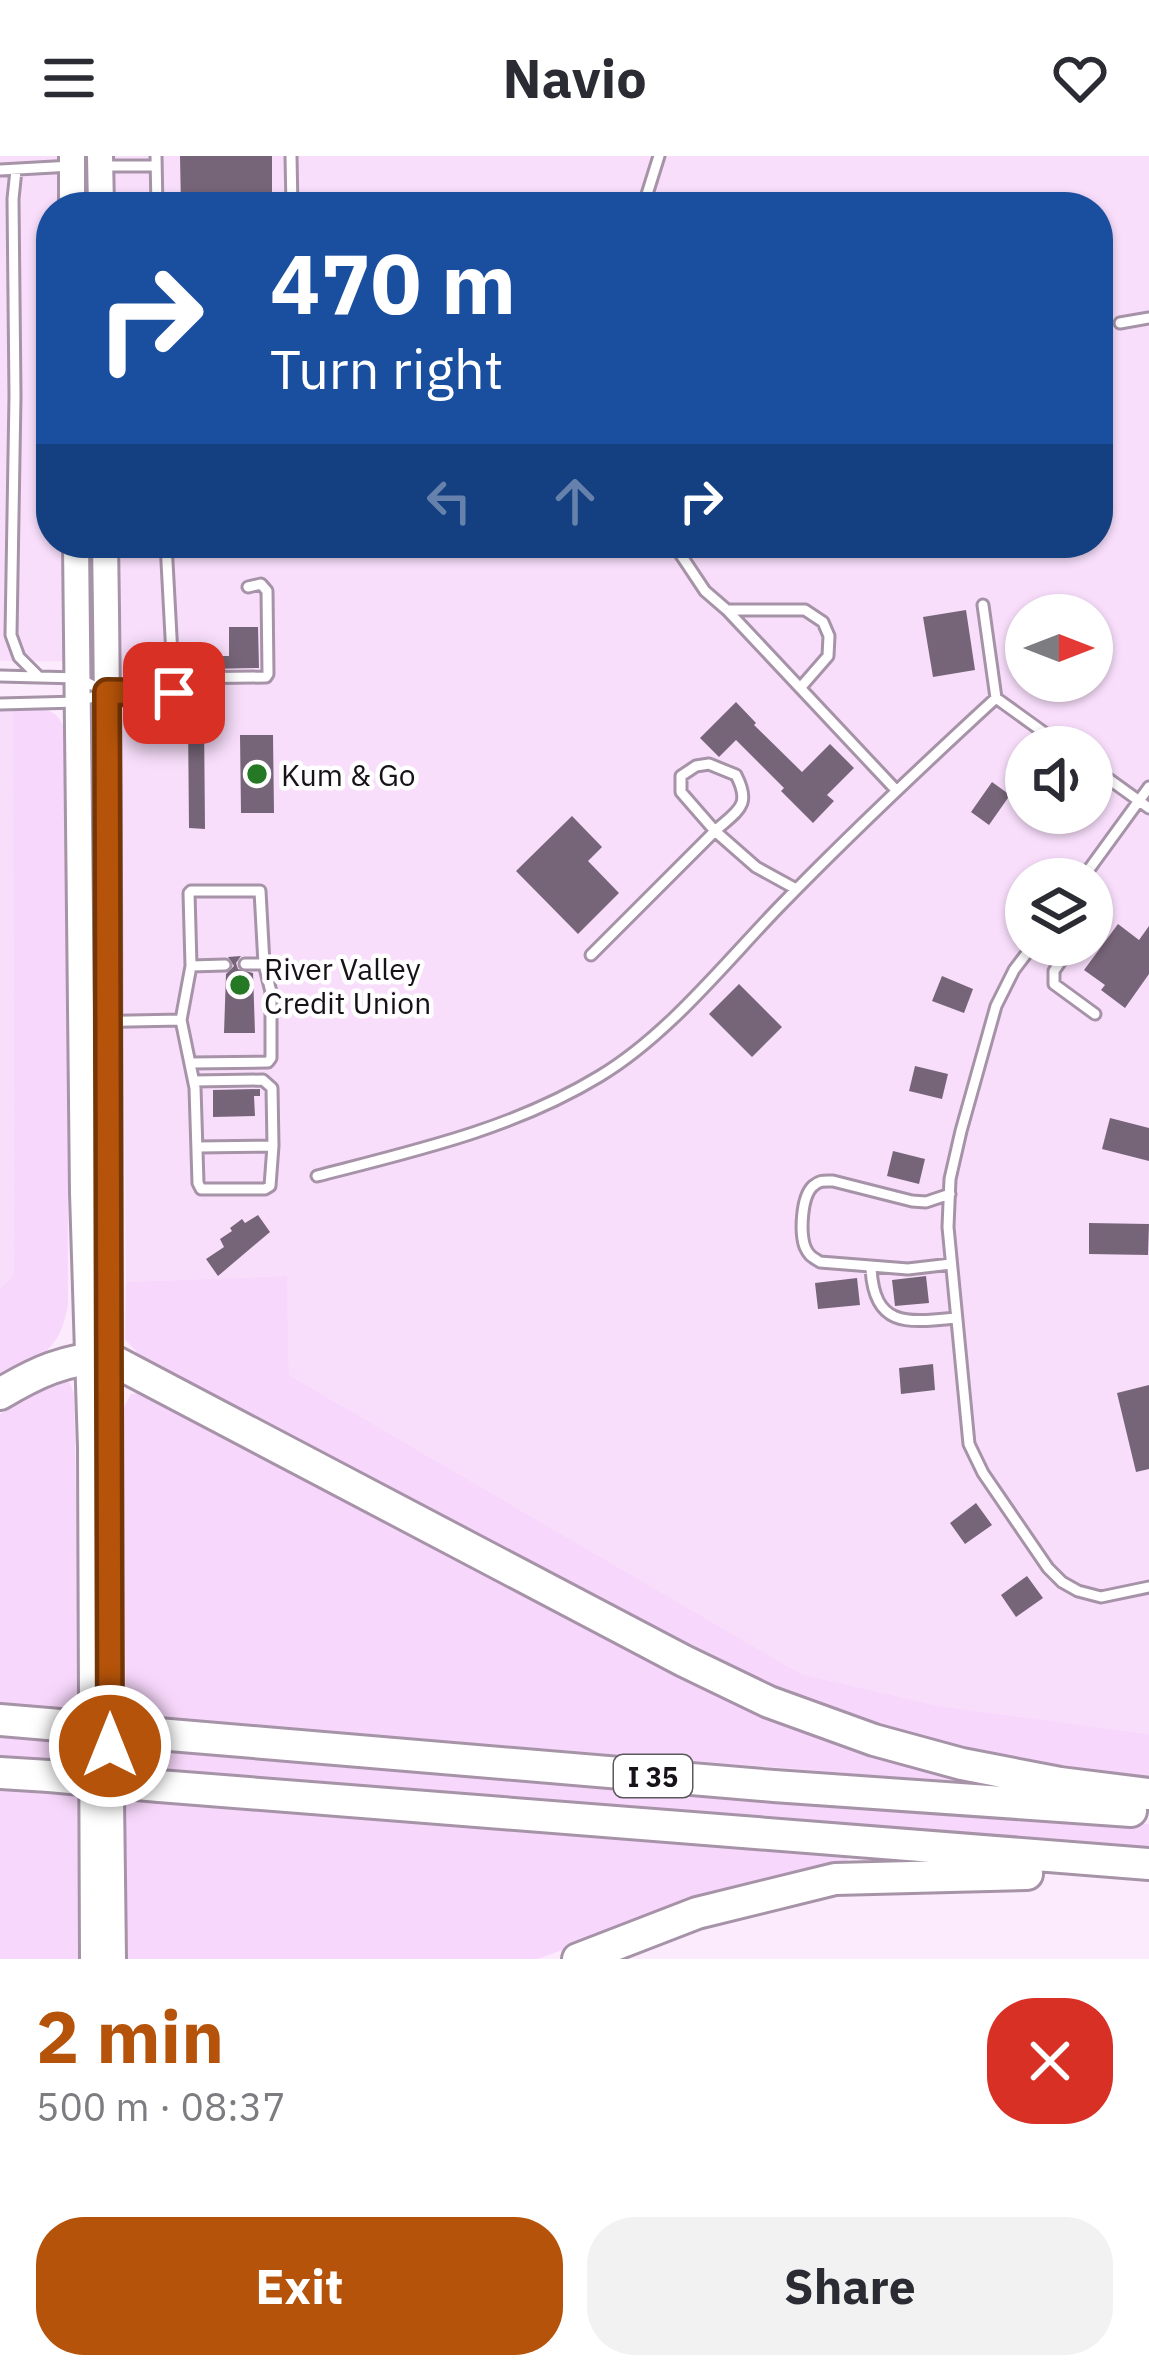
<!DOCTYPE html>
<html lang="en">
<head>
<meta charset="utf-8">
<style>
  body { margin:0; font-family:"IBM Plex Sans",sans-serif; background:#f2f2f3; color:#2b2b33; height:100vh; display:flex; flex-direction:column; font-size:45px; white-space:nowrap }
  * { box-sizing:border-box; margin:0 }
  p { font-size:39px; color:#7c7c81 }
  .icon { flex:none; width:66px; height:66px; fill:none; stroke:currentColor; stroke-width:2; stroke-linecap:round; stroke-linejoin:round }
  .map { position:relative; height:1803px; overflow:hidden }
  .details { display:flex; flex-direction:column; background:#fff; flex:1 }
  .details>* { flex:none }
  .hud { position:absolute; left:36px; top:36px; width:1077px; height:366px; border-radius:48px; box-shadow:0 3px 9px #0004; background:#1a4fa0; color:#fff; overflow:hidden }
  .needle { width:78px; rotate:90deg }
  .fabs { position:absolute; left:1005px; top:438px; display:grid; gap:24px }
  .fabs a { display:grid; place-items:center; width:108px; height:108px; border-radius:50%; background:#fff; box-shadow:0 3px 9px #0004; font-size:60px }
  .pin { position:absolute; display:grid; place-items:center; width:102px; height:102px; color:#fff; margin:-51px; border-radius:24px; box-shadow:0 6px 18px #0006 }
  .me { position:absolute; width:132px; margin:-66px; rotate:0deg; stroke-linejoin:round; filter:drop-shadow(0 0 9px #0008) }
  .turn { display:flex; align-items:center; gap:42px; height:252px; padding:0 36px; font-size:54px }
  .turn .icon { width:156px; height:156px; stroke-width:2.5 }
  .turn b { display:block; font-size:84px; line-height:102px }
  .lanes { display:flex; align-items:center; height:114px; padding:0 36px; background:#0003; justify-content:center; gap:60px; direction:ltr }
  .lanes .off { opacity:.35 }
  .round { display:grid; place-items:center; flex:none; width:126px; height:126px; border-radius:48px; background:#f2f2f3 }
  .overview { display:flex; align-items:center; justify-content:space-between; height:204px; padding:0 36px }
  h1 { font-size:72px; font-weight:700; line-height:90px; color:#b45309 }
  .cta { display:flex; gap:24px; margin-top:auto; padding:24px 36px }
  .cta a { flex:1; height:138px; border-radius:48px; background:#b45309; color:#fff; font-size:48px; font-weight:700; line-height:138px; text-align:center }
  .cta a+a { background:#f2f2f3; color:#2b2b33 }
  header { display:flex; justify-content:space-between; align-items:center; height:156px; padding:0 36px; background:#fff; font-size:54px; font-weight:700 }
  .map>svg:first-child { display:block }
</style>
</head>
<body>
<header><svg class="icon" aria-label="menu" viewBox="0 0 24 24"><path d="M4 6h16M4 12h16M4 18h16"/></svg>Navio<svg class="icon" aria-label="heart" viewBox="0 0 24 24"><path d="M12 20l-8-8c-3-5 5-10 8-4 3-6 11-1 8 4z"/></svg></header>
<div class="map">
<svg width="1149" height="1803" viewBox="0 0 1149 1803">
  <rect width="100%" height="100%" fill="#fbebfd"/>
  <path fill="#f8defb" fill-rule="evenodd" d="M0,0H1149V1578L939,1550L801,1518L289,1219L287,1120L126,1126L121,506L0,505ZM51,51H1098V387H51ZM1026,459H1092V525H1026ZM1026,591H1092V657H1026ZM1026,723H1092V789H1026Z
    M0,553H13L14,1118L0,1133Z"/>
  <path fill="#f7d7fb" d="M13,553C43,554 59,547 67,582L68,1148C60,1196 40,1201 0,1223V1133L14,1118Z
    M287,1120L289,1219L801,1518L939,1550L1149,1578V1627L986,1605L794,1545L283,1284L143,1203L125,1183L126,1126Z
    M61,1224L70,1227L74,1238L80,1556L0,1550V1258Z
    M149,1236L625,1487L983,1622L982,1628L126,1559L123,1253L131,1238Z
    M0,1577L82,1583V1608L0,1602Z
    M126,1587L1149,1668V1693L125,1611Z
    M0,1630L83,1635L82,1803H0Z
    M126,1639L475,1670L846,1696L848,1708L735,1729L538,1803H127Z"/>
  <path fill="#766578" d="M180,0H272V51H181Z
    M966,454L975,514L933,521L923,461Z
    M229,471H258L259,512L208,513V500H229Z
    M736,546L756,567L754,569L802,616L830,588L854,612L827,639L834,645L813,667L781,635L784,632L736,584L719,601L700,582Z
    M188,563H204L205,673L189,672Z
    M240,579H273L274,657H241Z
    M992,626L1010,639L989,669L971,656Z
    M572,660L602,691L588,705L619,737L578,778L516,715Z
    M1118,768L1139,784L1149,770V818L1125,852L1101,834L1105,829L1084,814Z
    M241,800L236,807L238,813L253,817L255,877H224L226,818L234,810L228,801Z
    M942,820L973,833L964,857L932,845Z
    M739,828L782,871L752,901L709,858Z
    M915,910L948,918L942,943L909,935Z
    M260,933V940H254L255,960L213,961V934Z
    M1110,962L1149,972V1005L1102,993Z
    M893,995L925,1003L919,1028L887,1020Z
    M258,1059L270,1076L218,1120L206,1103L224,1091L220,1083L232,1075L230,1072L242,1063L245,1067Z
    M1089,1067L1149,1068L1148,1099L1089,1098Z
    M926,1120L929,1147L895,1150L892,1124Z
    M857,1122L860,1149L818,1153L815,1127Z
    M933,1208L935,1234L901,1238L899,1212Z
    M1149,1229V1313L1136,1316L1117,1237Z
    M976,1347L992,1369L965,1388L950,1367Z
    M1027,1420L1043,1442L1016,1461L1001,1439Z"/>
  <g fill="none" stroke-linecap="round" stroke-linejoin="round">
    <g stroke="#a693a8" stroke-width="15">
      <path id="service" d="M156,0L157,51
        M291,0L292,51
        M101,10H156
        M0,14L72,10
        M16,14L13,43L15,240L11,479L19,501L38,520
        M643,51L659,0
        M1120,167L1149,162
        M673,387L705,435L727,454L896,634
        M983,449L996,542
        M727,454H805L823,466L829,480L828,500L801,531
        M0,520L78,522L102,534
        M174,522L266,521L268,518L267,435L261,428L248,431
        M0,548L78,546L107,536L174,537L166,387
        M709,608L736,619C752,650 738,654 715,675L681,636V620L696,610Z
        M1092,611L1149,652
        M1082,723L1149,631
        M1033,789L1014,814L996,850L961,975L950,1023L948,1071L969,1288L983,1317L1048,1412L1062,1426L1078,1435L1101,1441L1149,1431
        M1072,789L1054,815V828L1095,858
        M591,799L715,675L756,711L796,733
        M245,808H264
        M191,810L225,809
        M81,866L181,864
        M191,907L268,906L271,902V836L264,808L260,735H191L189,737L191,810L181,864L195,932L198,1027L201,1033H265L270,1030L273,990L272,932L263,924L194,925
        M198,991L273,990
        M317,1020C414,995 513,973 600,920C668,879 724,808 779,751C849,679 922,610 996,542L1064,591
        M950,1038L926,1046L912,1045L833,1025C824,1025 820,1024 813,1030C801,1041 800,1077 805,1091C809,1100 812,1101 820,1106L908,1113L951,1108
        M871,1112C874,1171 906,1167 955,1162"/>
    </g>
    <g stroke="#a693a8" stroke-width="30">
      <path id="secondary" d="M72,0V51
        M100,0L101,51
        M76,387L83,1037L91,1292L93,1803
        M105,387C111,744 107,1101 109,1459
        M110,1559L113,1803"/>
    </g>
    <g stroke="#a693a8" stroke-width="36">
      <path id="motorway" d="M0,1238C35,1217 66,1202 108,1202L684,1505L769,1546L874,1584L962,1608L1060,1627L1149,1638
        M0,1564L48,1568
        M158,1578L774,1630L1131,1655
        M0,1617L49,1620
        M159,1630L1149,1708
        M578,1803L697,1757L835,1723L1027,1718"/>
    </g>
    <use href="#service" stroke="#fff" stroke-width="9"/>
    <use href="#secondary" stroke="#fff" stroke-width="24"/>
    <use href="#motorway" stroke="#fff" stroke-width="30"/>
    <g stroke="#a693a8" stroke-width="36" stroke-linecap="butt">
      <path id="motorway-bridge" d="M48,1568L158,1578
        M49,1620L159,1630"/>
    </g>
    <use href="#motorway-bridge" stroke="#fff" stroke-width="30"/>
  </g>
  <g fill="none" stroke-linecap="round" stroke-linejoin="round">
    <g stroke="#753606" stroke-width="30">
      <path id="route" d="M110,1590L107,536L174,537"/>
    </g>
    <use href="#route" stroke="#b45309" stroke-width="21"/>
  </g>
  <g fill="#257824" stroke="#fff" stroke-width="4.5">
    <circle cx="257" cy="618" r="12"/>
    <circle cx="240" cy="829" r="12"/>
  </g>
  <g text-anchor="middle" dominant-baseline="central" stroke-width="9" stroke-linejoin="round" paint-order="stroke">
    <rect fill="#fff" stroke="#5d585d" stroke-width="3" x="614" y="1599" width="78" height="42" rx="9"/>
    <g font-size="27" font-weight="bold" fill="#171118">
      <text x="653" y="1620">I 35</text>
    </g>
    <g font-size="30" fill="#171118" stroke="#fff" text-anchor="start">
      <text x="281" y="618">Kum &amp; Go</text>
      <text x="264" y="812">River Valley<tspan x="264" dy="34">Credit Union</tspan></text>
    </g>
  </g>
</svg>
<div class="fabs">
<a><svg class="needle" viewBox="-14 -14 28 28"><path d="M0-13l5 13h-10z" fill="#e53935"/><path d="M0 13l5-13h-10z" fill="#7c7c81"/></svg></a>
<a><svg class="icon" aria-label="sound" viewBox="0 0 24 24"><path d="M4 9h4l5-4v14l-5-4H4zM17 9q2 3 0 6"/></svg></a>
<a><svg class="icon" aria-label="layers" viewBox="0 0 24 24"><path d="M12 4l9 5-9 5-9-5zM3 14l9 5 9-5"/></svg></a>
</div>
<div class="pin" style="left:174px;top:537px;background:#d93025"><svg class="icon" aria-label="arrive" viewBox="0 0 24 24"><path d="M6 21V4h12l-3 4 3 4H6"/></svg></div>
<svg class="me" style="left:110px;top:1590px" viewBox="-20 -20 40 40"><circle r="17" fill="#b45309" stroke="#fff" stroke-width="3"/><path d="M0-11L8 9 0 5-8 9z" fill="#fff"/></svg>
<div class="hud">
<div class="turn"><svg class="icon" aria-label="right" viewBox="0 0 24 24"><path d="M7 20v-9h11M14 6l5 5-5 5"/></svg><div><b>470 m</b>Turn right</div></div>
<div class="lanes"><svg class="icon off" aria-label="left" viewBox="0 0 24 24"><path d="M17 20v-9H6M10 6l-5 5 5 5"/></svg><svg class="icon off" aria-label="ahead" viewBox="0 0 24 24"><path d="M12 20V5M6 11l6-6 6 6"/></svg><svg class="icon" aria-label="right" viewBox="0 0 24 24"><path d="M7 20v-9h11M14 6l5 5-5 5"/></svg></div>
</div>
</div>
<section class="details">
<div class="overview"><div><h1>2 min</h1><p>500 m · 08:37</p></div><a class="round" style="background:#d93025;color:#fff"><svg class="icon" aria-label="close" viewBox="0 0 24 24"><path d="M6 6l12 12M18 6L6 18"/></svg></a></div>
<div class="cta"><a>Exit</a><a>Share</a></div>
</section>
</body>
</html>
